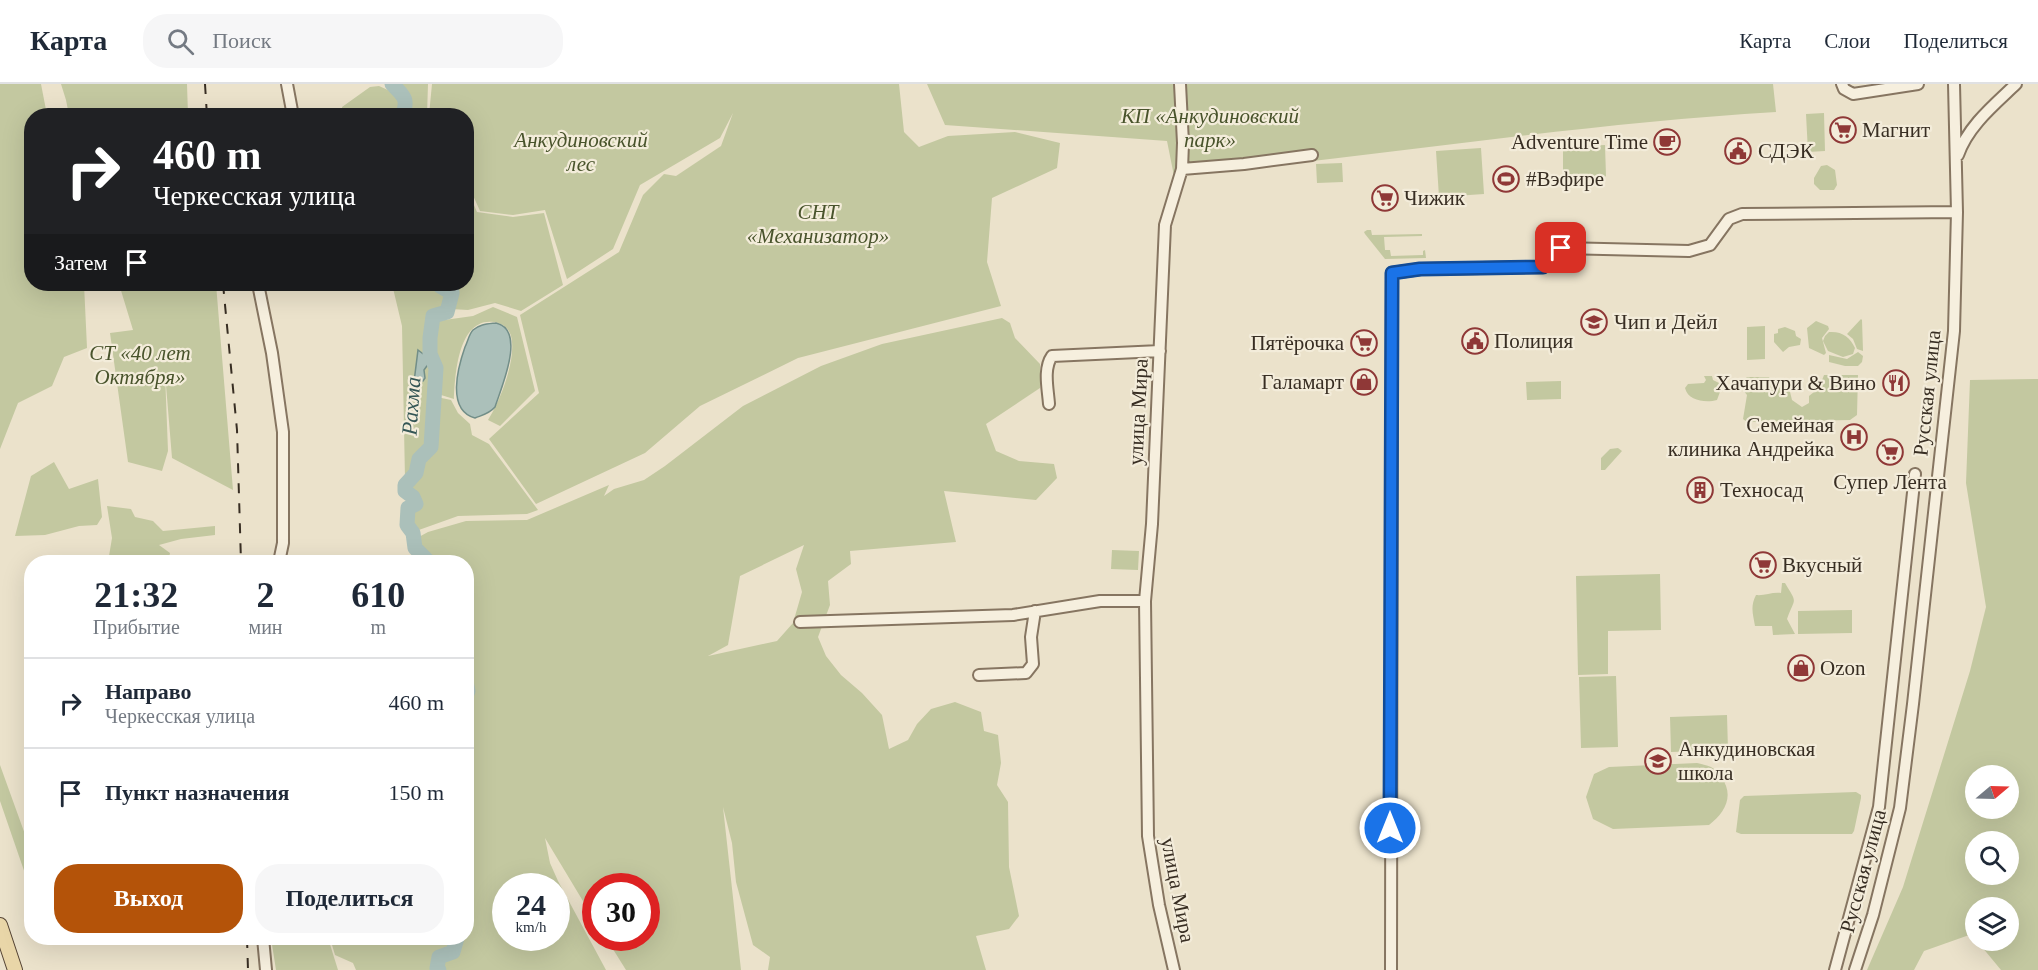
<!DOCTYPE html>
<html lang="ru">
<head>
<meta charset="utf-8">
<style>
  body { margin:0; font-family:"Times New Roman",serif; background:#f6f6f7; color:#1f2937; height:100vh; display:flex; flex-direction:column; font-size:22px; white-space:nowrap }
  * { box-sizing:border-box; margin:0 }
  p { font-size:20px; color:#747a83 }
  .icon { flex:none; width:33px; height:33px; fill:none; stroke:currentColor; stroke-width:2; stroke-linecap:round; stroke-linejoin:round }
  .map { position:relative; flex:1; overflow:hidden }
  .drawer { position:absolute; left:24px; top:471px; width:450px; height:390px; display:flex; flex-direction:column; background:#fff; border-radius:24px; box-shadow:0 6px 24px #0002 }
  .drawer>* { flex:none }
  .top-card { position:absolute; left:24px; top:24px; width:450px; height:183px; border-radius:24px; box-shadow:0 6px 24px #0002; background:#202124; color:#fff; overflow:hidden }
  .needle { width:39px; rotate:71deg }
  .controls { position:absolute; left:1965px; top:681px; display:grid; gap:12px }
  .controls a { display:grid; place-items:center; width:54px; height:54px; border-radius:50%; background:#fff; box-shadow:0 6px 24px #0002; font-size:30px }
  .speed { position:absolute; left:492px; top:789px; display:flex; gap:12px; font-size:30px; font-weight:700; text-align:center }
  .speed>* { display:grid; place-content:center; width:78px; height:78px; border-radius:50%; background:#fff; box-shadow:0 6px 24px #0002; line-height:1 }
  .speed small { font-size:15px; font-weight:400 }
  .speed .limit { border:9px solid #d22; background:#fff; color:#111 }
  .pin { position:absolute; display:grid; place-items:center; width:51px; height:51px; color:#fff; margin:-26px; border-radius:12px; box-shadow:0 3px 9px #0006 }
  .me { position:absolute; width:66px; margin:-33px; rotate:0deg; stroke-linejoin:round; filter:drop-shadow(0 0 4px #0008) }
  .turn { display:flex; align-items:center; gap:21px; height:126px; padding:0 30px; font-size:27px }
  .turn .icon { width:78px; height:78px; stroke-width:2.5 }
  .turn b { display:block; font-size:42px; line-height:51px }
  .then { display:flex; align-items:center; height:57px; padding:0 30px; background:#0003; gap:12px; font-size:22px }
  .eta { display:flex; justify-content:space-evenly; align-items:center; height:102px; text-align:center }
  .eta b { font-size:36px; font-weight:800; line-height:42px }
  .primary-button { display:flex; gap:12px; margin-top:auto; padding:12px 30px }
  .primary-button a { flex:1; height:69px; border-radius:24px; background:#b45309; color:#fff; font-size:24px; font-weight:800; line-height:69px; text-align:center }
  .primary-button a+a { background:#f6f6f7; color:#1f2937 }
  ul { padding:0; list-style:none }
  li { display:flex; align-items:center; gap:18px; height:90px; padding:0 30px; border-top:2px solid #e0e1e3 }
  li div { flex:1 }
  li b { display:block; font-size:22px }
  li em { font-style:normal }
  header { display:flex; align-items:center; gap:36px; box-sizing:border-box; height:84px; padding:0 30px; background:#fff; border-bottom:2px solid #e0e1e3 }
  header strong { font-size:28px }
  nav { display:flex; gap:33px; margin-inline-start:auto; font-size:21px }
  .search { width:420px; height:54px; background:#f6f6f7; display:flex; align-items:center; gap:15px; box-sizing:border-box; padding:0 21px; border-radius:24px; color:#747a83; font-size:22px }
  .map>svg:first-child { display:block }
</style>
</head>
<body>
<header>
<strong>Карта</strong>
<div class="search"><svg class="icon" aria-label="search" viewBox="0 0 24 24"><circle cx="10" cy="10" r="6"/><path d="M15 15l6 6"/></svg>Поиск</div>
<nav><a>Карта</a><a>Слои</a><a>Поделиться</a></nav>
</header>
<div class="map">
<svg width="2038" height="886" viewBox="0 0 2038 886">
  <rect width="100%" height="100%" fill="#ebe2cb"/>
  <path fill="#c3c8a0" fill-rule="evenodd" d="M0,0H41L47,31L32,32V200H84L87,264L64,273L52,302L18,319L0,365Z
    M61,0H187L188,31H69L66,16Z
    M397,0H428L427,31H405C411,16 409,11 397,0Z
    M432,0H899L904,48L919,63L948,52L1015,48L1060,59L1057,84L992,114L987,178L1001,222L798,274L700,322L645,369L536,420L489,355L539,309L520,231L619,168L643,111L664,90L676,92L721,62L733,29L720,54L640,101L613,165L567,195L545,126L513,131L480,127L467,98L466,32L429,31Z
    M927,0H1773L1776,28C1574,40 1375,73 1174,92L1167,57L945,41Z
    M379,2L399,11L403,22L398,31H343L342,23L370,3Z
    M1824,29L1825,67L1808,68L1806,30Z
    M1605,61L1606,92L1600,96L1570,98L1563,90V63Z
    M1481,64L1484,110L1439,113L1436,67Z
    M1342,79L1343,98L1317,99L1316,80Z
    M1827,81L1835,86L1837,101L1834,106H1820L1814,100V94L1821,82Z
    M467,105L477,128L513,133L544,129L563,201L521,227L495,219L468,226L451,225L454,207L442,200H466Z
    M1367,146H1371L1372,151L1422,150V152L1384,153L1385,166H1390L1391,172L1423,171V167L1425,166L1426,174L1385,175L1365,150L1364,148Z
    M119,200H216L233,406L172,374L165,289L168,367L162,387L128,378L110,249L133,246Z
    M392,200H435L438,205L449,212L443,226L430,230L428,269L432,285L427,362L417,372L414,387L405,395L402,242Z
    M493,223L517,233L535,307L500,342L488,336C500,318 517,274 511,252C509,244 502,239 494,238C458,233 455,291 454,315L441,311L434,256L437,237L473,232Z
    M1002,234L1010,239L1015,254L1040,280V304L986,340L996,367L1019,377L1054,380L1057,394L1036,416L944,407L956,458L850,467L851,480L828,497L830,521L818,553L826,572L841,591L862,609L882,631L889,665L908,656L917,640L931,625L955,618L981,628L984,647L998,651L1001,679L997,701L1008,718L1009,783L1019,832L1009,845L976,852L986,886H768L770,873L753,861L736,798L732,759L723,723L741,886H626L606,854H646V802H596L595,837L545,754L550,779L558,797L606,886H444L440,882L442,875L454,870L459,854H466V660L469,656L467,648L466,622L471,609L466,587V478H433L419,464L417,454L428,448L466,437L527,436L609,401L604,412L614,405L644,396L665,382L743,322L821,282L882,260ZM804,461L796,485L802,508L793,539L777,557L708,572L728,561L740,492ZM506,802H556V854H506Z
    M1861,235L1862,236L1863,267L1857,265L1853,255L1847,250Z
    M1816,237L1828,242L1829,245L1822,254L1826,269L1824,271L1809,264L1807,244Z
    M1765,242V275L1747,276V243Z
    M1785,243L1795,247L1796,252L1801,255L1800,261L1789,263L1783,268L1774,258V250L1778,249V245Z
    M1829,248C1842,247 1850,253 1855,264L1853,270L1843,273L1828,267L1823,257L1825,252Z
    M1858,268L1863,272L1862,278L1858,282H1845L1829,278V271L1847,275Z
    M1824,291H1858L1857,331L1850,336L1747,338L1743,335L1747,311L1743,306V296L1747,293H1769L1772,300L1790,308L1792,316L1802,323L1809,319V312L1819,304Z
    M1704,292H1712L1713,296L1719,299L1721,305L1717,316C1706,319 1688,317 1685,304L1688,300L1704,299L1706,296Z
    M2038,295V886H2001L1977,857L2008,856V824H1976L1975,854L1972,850L1924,867L1914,886H1867L1903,803L1970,587L1986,523L1966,399L1970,296ZM1976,692H2008V724H1976ZM1976,758H2008V790H1976Z
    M1561,297V315L1527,316L1526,298Z
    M437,313L451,316L458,329L470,340L472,351L489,360L538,426L527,430L458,432L416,447L410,440L411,426L417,421L415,412L409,406V400L418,389L421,375L433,364Z
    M1618,364L1622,367L1605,386H1601V374L1610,365Z
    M54,378L69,405L98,395L102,433L97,441L79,442L45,451L15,452L31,392Z
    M107,422L131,425L135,433L153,437L163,447L215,442V451L181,455L159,461L170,469L168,478H108L112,454Z
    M1112,466L1139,467L1138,486L1111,485Z
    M1660,490L1661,546L1608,547V590L1578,591L1576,492Z
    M1782,499H1785C1798,521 1795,512 1787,535L1795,550L1773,551L1772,542H1755C1753,530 1750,523 1756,511C1764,512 1772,508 1781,509Z
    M1852,526V549L1798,550V527Z
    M1616,592L1618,663L1581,664L1579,593Z
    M1727,631L1728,666L1671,668L1670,633Z
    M1697,679C1701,680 1707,681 1711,683C1715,685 1718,689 1721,693C1735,711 1725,729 1709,741L1613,745L1593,735L1586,713L1594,690L1609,683Z
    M0,681L31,767V807L0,717Z
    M1856,708L1861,711V714L1854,747L1852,750H1741L1736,748L1740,716L1744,712Z
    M271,854H328L338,886H276Z
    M330,854H455L451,867L436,872L435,886H356L353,879L335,871Z"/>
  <path fill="#abc0ba" stroke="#728e88" stroke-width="1.5" d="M496,239C527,246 501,304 495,323C489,330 482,331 475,334C446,326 458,283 465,263C468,257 469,250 473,246C480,240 487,240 496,239Z
    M418,266L427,273L429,279L424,286L425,294L423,297L414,298Z"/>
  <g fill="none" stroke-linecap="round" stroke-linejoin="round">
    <path stroke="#abc0ba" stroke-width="15" d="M392,0C404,12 409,15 402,32
      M429,478L415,464L413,449L407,441L408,424L416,420L413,413L405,407V401L416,389L419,375L431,363L436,284L430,270V254L433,232L447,228L452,209L440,202L438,200
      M466,598L468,607L466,612
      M466,655V656
      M439,886L437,884L439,873L453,868L457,854"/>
    <g stroke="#867561" stroke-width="14">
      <path id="minor" d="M287,0L293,32
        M1842,0L1844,5L1853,10L1918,0
        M1958,71C1968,42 1994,21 2016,0
        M1182,85L1244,80L1312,71
        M258,200L272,269L283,348V459L279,478
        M1049,320C1048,305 1043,285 1052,272L1160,267
        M800,538L1013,531L1100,517H1145
        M979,591L1026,589L1033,580L1031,553L1035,527
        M263,854L266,886
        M1174,886L1159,821L1148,752L1145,517L1152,440L1165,141L1182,85L1183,59L1180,0
        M1391,886L1392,189L1421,185L1543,183L1561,164L1689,167L1710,161L1729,135L1742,130L1957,128
        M1835,886L1879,723L1915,390
        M1855,886L1873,831L1900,724L1913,620L1954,247L1957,128L1954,0"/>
    </g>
    <g stroke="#554434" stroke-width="16">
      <path id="major" d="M0,841L15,886"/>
    </g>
    <use href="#minor" stroke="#f6efde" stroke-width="10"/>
    <use href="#major" stroke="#e9d6a8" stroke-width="14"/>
    <path stroke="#382e23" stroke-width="2" stroke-dasharray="10 10" stroke-linecap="butt" d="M205,0L207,32
      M223,200L237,346L241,478
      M247,854L248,886"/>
  </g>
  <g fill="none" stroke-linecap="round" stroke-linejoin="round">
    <g stroke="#114b97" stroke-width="15">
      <path id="route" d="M1390,744L1392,189L1420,185L1543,183L1561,164"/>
    </g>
    <use href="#route" stroke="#1a73e8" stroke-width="10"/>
  </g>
  <defs>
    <g id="supermarket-ring" transform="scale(1.35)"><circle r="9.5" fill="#f3ecda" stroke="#8f3837" stroke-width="1.5"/><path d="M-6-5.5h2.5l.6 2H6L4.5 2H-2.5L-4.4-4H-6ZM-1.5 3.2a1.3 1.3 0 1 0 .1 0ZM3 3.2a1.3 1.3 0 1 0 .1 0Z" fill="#8f3837"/></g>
    <g id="cafe-ring" transform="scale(1.35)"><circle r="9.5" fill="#f3ecda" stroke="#8f3837" stroke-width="1.5"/><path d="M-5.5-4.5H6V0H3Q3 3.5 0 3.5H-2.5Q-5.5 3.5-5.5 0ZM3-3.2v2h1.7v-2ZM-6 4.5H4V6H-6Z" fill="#8f3837"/></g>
    <g id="civic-ring" transform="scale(1.35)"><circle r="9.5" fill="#f3ecda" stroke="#8f3837" stroke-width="1.5"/><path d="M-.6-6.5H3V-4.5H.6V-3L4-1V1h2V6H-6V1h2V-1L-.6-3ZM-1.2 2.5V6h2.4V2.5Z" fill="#8f3837"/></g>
    <g id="stadium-ring" transform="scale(1.35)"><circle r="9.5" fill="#f3ecda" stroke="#8f3837" stroke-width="1.5"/><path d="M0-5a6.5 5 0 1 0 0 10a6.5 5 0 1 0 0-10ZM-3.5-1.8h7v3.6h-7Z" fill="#8f3837"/></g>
    <g id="school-ring" transform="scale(1.35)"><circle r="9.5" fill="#f3ecda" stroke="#8f3837" stroke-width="1.5"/><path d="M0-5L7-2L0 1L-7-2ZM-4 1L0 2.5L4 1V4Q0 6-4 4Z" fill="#8f3837"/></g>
    <g id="shop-ring" transform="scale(1.35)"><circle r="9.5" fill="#f3ecda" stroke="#8f3837" stroke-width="1.5"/><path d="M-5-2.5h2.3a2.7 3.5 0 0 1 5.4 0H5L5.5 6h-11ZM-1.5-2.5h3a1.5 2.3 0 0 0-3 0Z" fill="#8f3837"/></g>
    <g id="restaurant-ring" transform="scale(1.35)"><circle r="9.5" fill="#f3ecda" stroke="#8f3837" stroke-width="1.5"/><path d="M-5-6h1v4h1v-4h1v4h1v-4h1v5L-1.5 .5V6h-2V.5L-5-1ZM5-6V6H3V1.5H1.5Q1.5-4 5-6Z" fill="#8f3837"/></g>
    <g id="hospital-ring" transform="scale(1.35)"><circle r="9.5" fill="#f3ecda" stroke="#8f3837" stroke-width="1.5"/><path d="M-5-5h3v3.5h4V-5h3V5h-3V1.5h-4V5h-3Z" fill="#8f3837"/></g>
    <g id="building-ring" transform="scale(1.35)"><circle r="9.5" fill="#f3ecda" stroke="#8f3837" stroke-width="1.5"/><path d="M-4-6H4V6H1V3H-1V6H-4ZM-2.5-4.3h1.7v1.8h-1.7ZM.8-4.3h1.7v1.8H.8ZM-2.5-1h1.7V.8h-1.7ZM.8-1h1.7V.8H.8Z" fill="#8f3837"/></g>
  </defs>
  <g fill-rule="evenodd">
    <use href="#supermarket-ring" x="1843" y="46"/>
    <use href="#cafe-ring" x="1667" y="58"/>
    <use href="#civic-ring" x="1738" y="67"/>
    <use href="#stadium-ring" x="1506" y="95"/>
    <use href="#supermarket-ring" x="1385" y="114"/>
    <use href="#school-ring" x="1594" y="238"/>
    <use href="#civic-ring" x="1475" y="257"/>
    <use href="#supermarket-ring" x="1364" y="259"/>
    <use href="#shop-ring" x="1364" y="298"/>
    <use href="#restaurant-ring" x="1896" y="299"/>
    <use href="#hospital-ring" x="1854" y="353"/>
    <use href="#supermarket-ring" x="1890" y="368"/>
    <use href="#building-ring" x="1700" y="406"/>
    <use href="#supermarket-ring" x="1763" y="481"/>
    <use href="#shop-ring" x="1801" y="584"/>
    <use href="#school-ring" x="1658" y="677"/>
  </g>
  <g text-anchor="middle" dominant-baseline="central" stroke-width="4.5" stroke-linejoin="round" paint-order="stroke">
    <g font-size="21" font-style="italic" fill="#48532b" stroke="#f3ecda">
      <text x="1210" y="32">КП «Анкудиновский<tspan x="1210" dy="24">парк»</tspan></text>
      <text x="581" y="56">Анкудиновский<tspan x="581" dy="24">лес</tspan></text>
      <text x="818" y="128">СНТ<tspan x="818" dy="24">«Механизатор»</tspan></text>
      <text x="140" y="269">СТ «40 лет<tspan x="140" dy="24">Октября»</tspan></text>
    </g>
    <g font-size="21" fill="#382e23" stroke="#f3ecda" text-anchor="start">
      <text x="1862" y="46">Магнит</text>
      <text x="1648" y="58" text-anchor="end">Adventure Time</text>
      <text x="1758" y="67">СДЭК</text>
      <text x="1526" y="95">#Вэфире</text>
      <text x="1404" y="114">Чижик</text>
      <text x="1614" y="238">Чип и Дейл</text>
      <text x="1494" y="257">Полиция</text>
      <text x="1344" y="259" text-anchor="end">Пятёрочка</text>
      <text x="1344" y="298" text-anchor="end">Галамарт</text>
      <text x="1876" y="299" text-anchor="end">Хачапури &amp; Вино</text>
      <text x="1834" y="341" text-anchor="end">Семейная<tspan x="1834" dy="24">клиника Андрейка</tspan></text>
      <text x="1890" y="398" text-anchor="middle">Супер Лента</text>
      <text x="1720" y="406">Техносад</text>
      <text x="1782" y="481">Вкусный</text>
      <text x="1820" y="584">Ozon</text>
      <text x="1678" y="665">Анкудиновская<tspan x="1678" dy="24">школа</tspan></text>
    </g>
    <g font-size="21" fill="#382e23" stroke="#f3ecda">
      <text transform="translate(1927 309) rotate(-84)">Русская улица</text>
      <text transform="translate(1138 328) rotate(-87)">улица Мира</text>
      <text transform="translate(1863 787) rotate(-75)">Русская улица</text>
      <text transform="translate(1178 806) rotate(79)">улица Мира</text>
    </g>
    <g font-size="22" font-style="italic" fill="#345655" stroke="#f3ecda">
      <text transform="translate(411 322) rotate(-86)">Рахма</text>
    </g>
  </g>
</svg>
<div class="controls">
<a><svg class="needle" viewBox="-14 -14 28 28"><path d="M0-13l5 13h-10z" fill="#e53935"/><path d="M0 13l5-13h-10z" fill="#747a83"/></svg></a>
<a><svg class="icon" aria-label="search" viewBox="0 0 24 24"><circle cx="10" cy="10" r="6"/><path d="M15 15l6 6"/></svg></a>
<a><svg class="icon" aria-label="layers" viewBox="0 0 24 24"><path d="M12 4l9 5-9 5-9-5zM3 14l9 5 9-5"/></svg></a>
</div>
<div class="speed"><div>24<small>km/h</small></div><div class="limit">30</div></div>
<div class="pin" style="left:1561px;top:164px;background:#d93025"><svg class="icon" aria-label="arrive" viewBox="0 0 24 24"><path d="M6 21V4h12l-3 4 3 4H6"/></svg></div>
<svg class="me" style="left:1390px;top:744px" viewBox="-20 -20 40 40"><circle r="17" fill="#1a73e8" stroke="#fff" stroke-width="3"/><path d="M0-11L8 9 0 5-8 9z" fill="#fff"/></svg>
<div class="top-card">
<div class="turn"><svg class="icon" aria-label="right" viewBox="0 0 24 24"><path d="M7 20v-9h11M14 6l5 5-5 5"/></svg><div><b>460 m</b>Черкесская улица</div></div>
<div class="then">Затем<svg class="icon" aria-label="arrive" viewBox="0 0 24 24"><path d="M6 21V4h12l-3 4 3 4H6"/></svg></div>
</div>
<section class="drawer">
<div class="eta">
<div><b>21:32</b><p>Прибытие</p></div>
<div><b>2</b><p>мин</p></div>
<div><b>610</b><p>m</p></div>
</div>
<ul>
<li><svg class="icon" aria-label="right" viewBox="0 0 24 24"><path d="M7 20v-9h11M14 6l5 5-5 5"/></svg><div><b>Направо</b><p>Черкесская улица</p></div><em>460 m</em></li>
<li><svg class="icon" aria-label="arrive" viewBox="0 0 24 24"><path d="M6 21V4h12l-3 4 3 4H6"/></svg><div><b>Пункт назначения</b></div><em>150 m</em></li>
</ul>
<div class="primary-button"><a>Выход</a><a>Поделиться</a></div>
</section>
</div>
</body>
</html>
